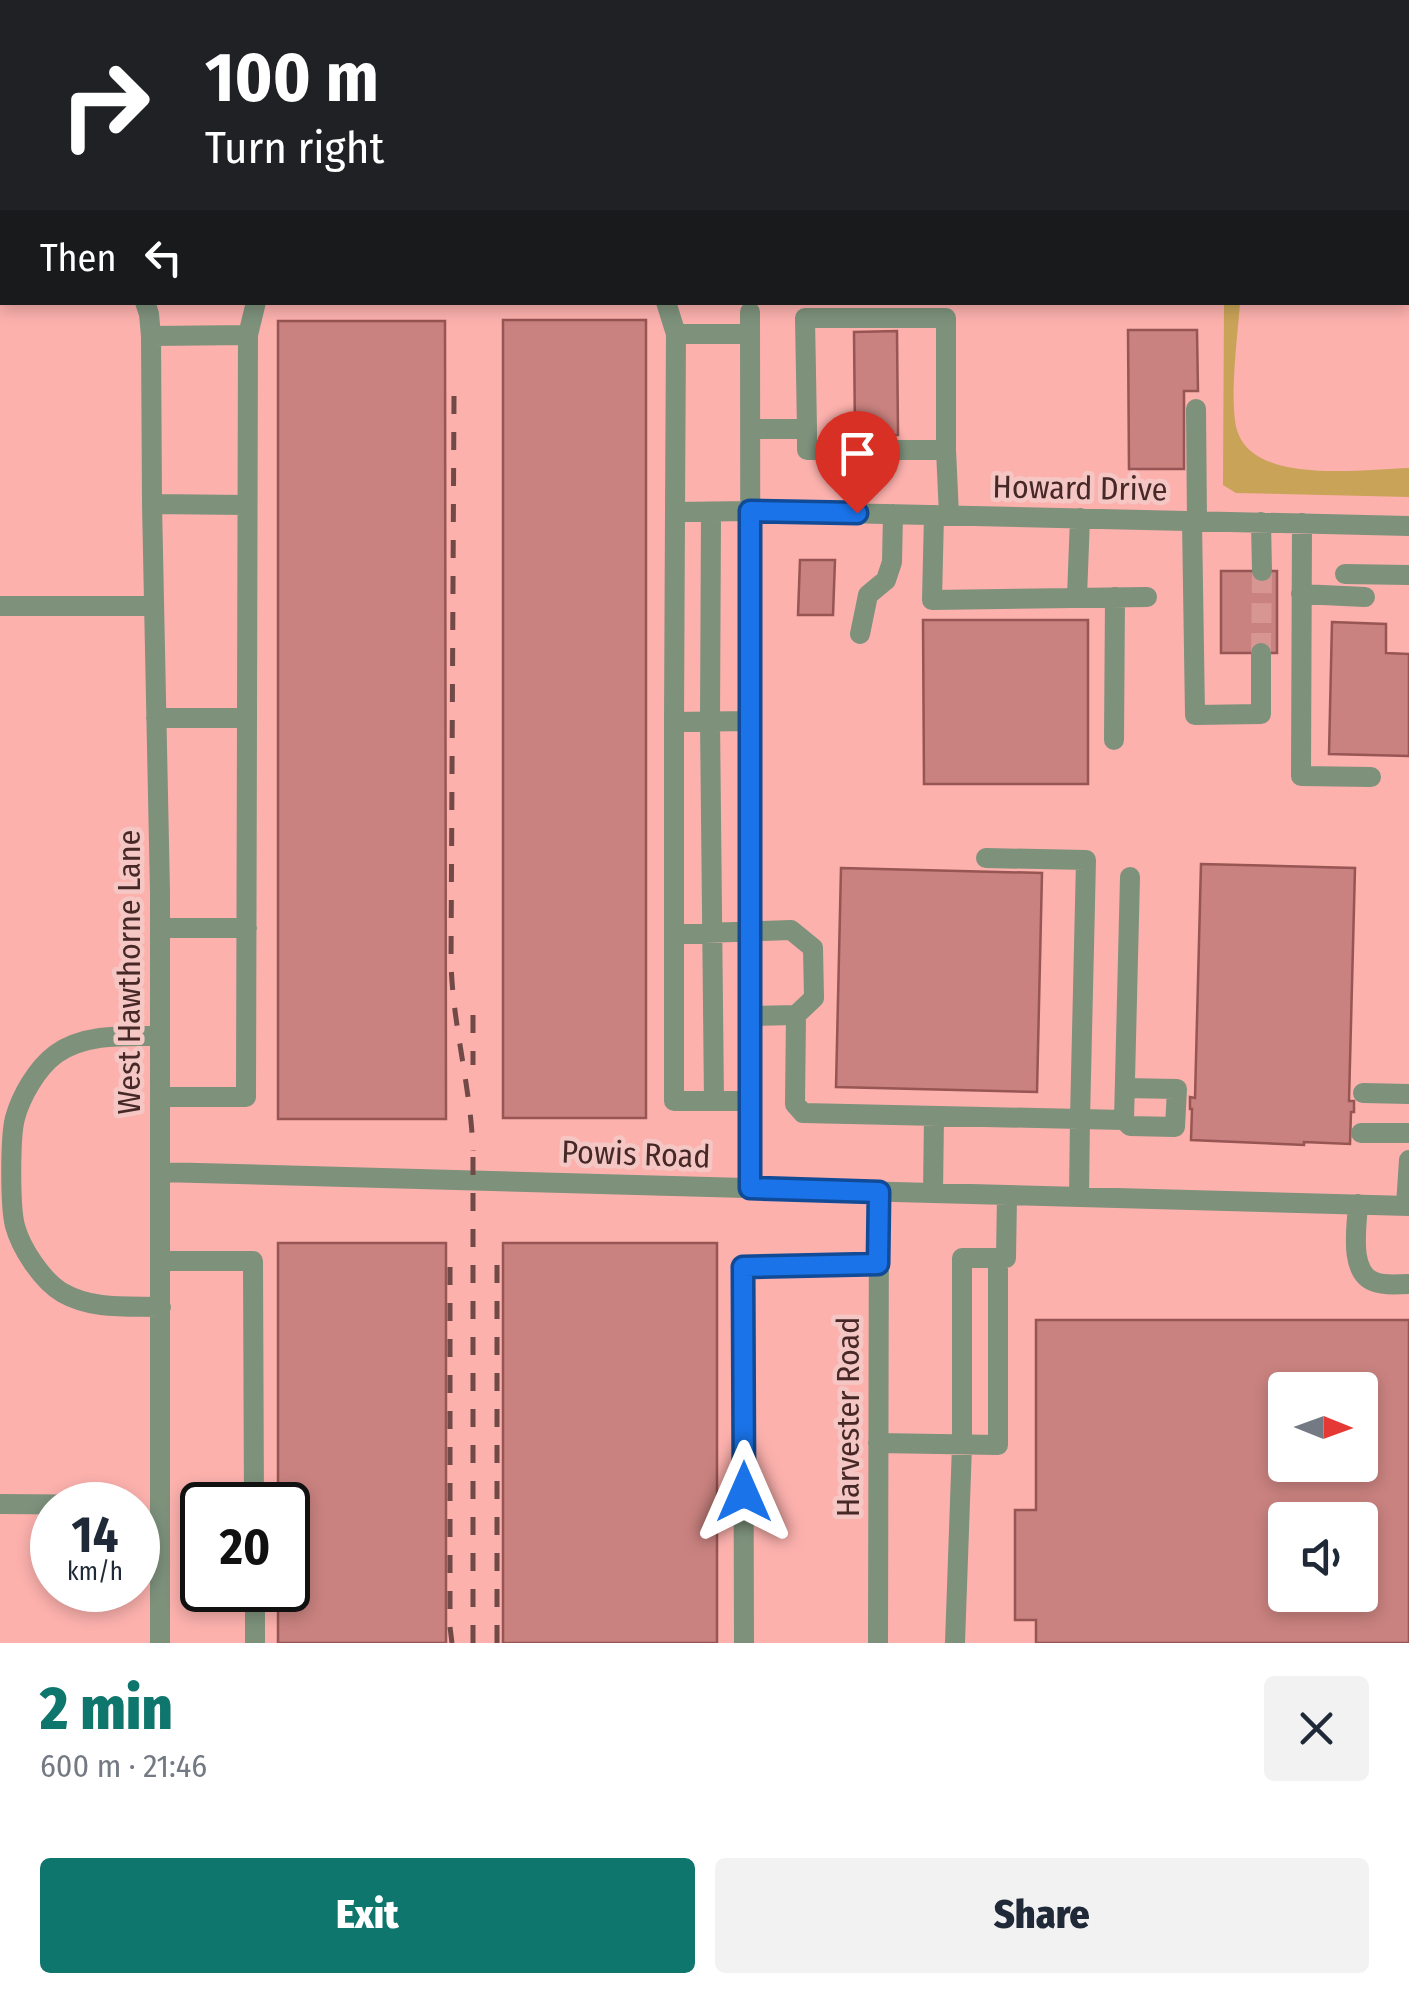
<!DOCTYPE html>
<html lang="en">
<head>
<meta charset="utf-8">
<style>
  body { margin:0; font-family:"Fira Sans Condensed",sans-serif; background:#f2f2f3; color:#1f2937; height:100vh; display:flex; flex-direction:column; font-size:38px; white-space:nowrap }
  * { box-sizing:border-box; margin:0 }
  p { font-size:32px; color:#747a83 }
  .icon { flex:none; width:55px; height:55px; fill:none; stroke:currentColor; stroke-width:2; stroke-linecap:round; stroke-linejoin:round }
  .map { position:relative; height:1643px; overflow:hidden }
  .panel { display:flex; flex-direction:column; background:#fff; flex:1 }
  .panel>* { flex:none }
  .guide { position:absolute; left:0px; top:0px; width:1410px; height:305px; box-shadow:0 5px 15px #0003; background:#202124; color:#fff; overflow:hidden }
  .needle { width:65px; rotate:91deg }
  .controls { position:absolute; left:1268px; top:1372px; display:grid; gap:20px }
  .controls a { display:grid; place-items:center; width:110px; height:110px; border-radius:10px; background:#fff; box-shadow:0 5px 15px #0003; font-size:50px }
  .speed { position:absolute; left:30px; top:1482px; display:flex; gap:20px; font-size:50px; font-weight:700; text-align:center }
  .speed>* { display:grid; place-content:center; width:130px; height:130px; border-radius:50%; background:#fff; box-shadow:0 5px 15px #0003; line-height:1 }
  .speed small { font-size:25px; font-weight:400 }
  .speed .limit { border:5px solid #111; border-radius:15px; background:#fff; color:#111 }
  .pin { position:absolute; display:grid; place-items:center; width:85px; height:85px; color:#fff; margin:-102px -42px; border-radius:50% 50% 50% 0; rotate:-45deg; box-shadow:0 0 10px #0007 }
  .pin .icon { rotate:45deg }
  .me { position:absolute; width:110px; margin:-55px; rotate:0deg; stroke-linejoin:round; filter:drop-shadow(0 0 8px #0008) }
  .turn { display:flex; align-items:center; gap:35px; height:210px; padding:0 40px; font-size:45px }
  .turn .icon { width:130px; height:130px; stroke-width:2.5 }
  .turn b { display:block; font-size:70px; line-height:85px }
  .then { display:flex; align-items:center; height:95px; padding:0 40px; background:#0003; gap:20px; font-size:38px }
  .round { display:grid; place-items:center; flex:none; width:105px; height:105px; border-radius:10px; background:#f2f2f3 }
  .head { display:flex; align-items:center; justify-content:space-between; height:170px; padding:0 40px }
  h1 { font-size:60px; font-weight:800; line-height:75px; color:#0f766e }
  .cta { display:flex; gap:20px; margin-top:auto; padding:20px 40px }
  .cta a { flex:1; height:115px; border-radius:10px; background:#0f766e; color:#fff; font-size:40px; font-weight:800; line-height:115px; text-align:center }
  .cta a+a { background:#f2f2f3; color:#1f2937 }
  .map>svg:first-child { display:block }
</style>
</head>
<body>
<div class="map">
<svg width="1409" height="1643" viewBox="0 0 1409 1643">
  <rect width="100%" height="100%" fill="#fcb1ad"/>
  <path fill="#c9a358" d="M1224,303H1240C1238,333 1228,407 1238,433C1257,485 1364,469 1409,468V497L1236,493L1223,485Z"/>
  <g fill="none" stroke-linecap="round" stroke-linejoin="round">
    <path stroke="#c28cc9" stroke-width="5" d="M305,2L306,0
      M933,2L934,0
      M0,64H2"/>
  </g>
  <path fill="#c9827f" stroke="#975553" stroke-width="2.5" fill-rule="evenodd" d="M503,320H646V1118H503Z
    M278,321H445L446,1119H278Z
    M1128,330H1197L1198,391H1184V469H1129Z
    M897,331L898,435L855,436L854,332Z
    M800,560H835L833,615H798Z
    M1221,571H1277V653H1221Z
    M923,620H1088V784H924Z
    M1332,622L1386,624V653L1409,654V756L1329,754Z
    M1201,864L1355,868L1349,1101H1354V1112H1351L1350,1144L1304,1142V1145L1191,1140L1192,1109H1190V1097L1195,1098Z
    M841,868L1042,873L1037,1092L836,1087Z
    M278,1243H446V1643H278V1590H288V1505H278Z
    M503,1243H717V1643H503Z
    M1036,1320H1409V1643H1036V1620H1015V1510H1036ZM1285,1390H1360V1465H1285ZM1285,1520H1360V1595H1285Z"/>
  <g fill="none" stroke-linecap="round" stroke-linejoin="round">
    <path stroke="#d89692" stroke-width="20" stroke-dasharray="20 10" stroke-linecap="butt" d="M1261,653L1262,571"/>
    <path stroke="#7d917b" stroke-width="20" d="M152,2V0
      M0,269H2
      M145,302L149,314L151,336L152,504L160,892V1643
      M666,302L676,334
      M750,312L751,1188
      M750,334H676L675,512L750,511L1409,526
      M248,335L256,302
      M151,336L248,335L246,1097H160
      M1196,409L1197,521
      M750,429H807V450H946L949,515
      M807,429L805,318H946V450
      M152,504L247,505
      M675,512L674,722L750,721
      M711,512L710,721L714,1101
      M934,515L932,600L1147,597
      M1192,521L1195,715L1261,714V653
      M1261,522L1262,571
      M1302,523L1301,776L1371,777
      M1345,574L1409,575
      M1301,594L1365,597
      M1077,597L1080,518
      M0,606H154
      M860,634L868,595L886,580L892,562L893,514
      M156,718H247
      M674,722V934L791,930L813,948L814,998L796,1015L750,1016
      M1114,740L1115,597
      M986,858L1086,860L1080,1119L1124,1120L1130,877
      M160,928H247
      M674,934V1101H750
      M796,1015L795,1104L803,1113L1080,1119L1079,1197
      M160,1036C126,1036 85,1033 56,1054C37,1068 21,1096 15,1118C10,1137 10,1207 15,1226C21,1248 42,1281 63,1293C93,1310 128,1306 161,1307
      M1363,1093L1409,1094
      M1124,1120L1130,1126L1175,1127L1177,1089L1125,1088
      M1361,1133H1409
      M160,1172L1409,1206
      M933,1193L934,1116
      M1358,1204C1357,1226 1348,1273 1375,1282C1385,1286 1398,1284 1409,1284
      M1406,1205L1409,1160
      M160,1261H253L254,1505
      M878,1443L998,1445V1258
      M0,1504L125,1505
      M255,1590V1643
      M744,1643L743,1267L878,1264
      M878,1643L879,1192
      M955,1643L962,1445V1258H1006L1007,1195"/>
    <path stroke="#714947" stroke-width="5" stroke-dasharray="18 18" stroke-linecap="butt" d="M454,396L451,963C453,1027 471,1088 473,1151
      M473,1015V1065
      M450,1267V1627L452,1643
      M473,1643V1140
      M497,1643V1247"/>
  </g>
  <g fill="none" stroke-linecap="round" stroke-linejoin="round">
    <g stroke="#114b97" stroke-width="25">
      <path id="route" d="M744,1492L743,1267L878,1264L879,1192L750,1188V511L857,513"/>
    </g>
    <use href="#route" stroke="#1a73e8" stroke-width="18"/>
  </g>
  <g text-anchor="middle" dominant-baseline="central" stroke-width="9" stroke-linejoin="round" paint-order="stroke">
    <g font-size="32" fill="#462927" stroke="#f5c7c4">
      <text transform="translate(1080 488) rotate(1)">Howard Drive</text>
      <text transform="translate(129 972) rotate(-90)">West Hawthorne Lane</text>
      <text transform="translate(636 1154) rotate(2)">Powis Road</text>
      <text transform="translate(848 1417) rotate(-90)">Harvester Road</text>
    </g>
  </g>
</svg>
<div class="controls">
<a><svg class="needle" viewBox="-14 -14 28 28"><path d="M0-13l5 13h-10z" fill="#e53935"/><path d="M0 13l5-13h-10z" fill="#747a83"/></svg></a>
<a><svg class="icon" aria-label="sound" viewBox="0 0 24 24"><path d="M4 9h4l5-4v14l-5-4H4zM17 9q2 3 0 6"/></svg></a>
</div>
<div class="speed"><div>14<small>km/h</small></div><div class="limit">20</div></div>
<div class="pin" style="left:857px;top:513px;background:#d93025"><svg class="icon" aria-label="arrive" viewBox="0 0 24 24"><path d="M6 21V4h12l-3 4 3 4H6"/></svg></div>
<svg class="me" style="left:744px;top:1492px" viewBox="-20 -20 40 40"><path d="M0-17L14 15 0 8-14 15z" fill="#1a73e8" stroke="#fff" stroke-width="4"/></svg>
<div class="guide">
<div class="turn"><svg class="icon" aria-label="right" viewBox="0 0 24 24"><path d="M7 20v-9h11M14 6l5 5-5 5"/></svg><div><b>100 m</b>Turn right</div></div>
<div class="then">Then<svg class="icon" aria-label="left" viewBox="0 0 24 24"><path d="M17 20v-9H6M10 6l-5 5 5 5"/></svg></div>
</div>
</div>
<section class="panel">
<div class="head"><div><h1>2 min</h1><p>600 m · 21:46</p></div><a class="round"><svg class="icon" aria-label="close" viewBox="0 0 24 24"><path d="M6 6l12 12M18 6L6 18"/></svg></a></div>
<div class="cta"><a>Exit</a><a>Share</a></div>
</section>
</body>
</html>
